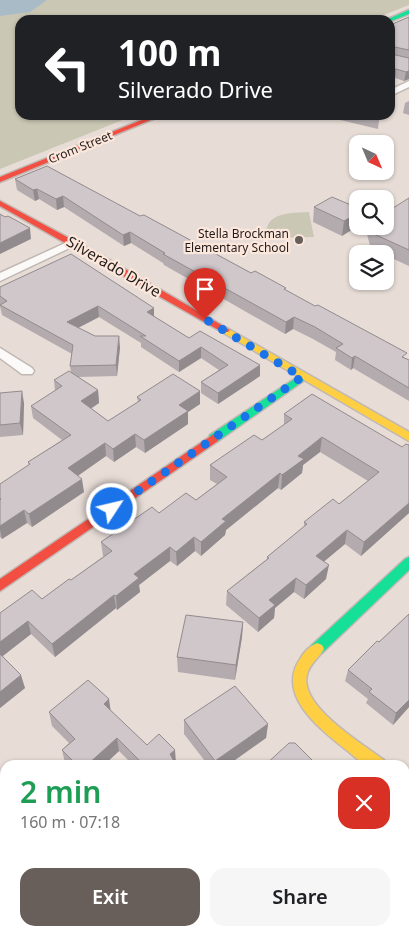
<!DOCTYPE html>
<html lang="en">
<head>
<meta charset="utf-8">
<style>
  body { margin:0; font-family:"Noto Sans",sans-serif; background:#f6f6f6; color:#202124; height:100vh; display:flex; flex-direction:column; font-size:19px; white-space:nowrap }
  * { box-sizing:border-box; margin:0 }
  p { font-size:16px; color:#757577 }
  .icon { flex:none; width:28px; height:28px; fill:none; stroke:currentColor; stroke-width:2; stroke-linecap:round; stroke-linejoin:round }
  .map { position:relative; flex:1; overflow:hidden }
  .details { position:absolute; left:0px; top:760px; width:410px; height:176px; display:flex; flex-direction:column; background:#fff; border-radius:15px 15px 0 0; box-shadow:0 1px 4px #0004 }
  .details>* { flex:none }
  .guide { position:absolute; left:15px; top:15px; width:380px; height:105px; border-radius:15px; box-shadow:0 1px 4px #0004; background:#202124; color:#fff; overflow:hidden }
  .needle { width:32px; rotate:136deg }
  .buttons { position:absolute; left:349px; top:135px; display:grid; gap:10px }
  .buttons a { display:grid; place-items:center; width:45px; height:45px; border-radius:10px; background:#fff; box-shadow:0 1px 4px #0004; font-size:25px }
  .pin { position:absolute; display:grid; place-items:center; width:42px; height:42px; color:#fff; margin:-51px -21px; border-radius:50% 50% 50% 0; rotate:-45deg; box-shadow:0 0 5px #0007 }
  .pin .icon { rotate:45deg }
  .me { position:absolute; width:55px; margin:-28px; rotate:55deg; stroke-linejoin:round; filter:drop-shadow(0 0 4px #0008) }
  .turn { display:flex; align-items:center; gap:18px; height:105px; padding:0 20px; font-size:22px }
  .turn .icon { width:65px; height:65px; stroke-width:2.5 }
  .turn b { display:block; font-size:35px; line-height:42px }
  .round { display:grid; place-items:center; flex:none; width:52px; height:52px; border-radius:15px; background:#f6f6f6 }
  .headline { display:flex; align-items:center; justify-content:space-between; height:85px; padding:0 20px }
  h1 { font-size:30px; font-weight:600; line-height:38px; color:#1e9e55 }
  .cta { display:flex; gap:10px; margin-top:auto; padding:10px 20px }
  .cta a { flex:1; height:58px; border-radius:15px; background:#685f5a; color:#fff; font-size:20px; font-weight:600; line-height:58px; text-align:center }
  .cta a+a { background:#f6f6f6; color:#202124 }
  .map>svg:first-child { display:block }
</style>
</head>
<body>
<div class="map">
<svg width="409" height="936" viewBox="0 0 409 936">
  <rect width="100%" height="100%" fill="#e7dcd6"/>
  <path fill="#cac7b4" d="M0,0H409V5L371,20H20V115H135L0,169Z
    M309,212L314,237L267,238C262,212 291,213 309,212Z"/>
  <path fill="#a9bbc6" d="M0,0H47L30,12L0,16Z"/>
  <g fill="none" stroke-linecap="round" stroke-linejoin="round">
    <g stroke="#c1b8b3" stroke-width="3">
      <path id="street" d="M409,81V87L390,96V90Z
        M74,239L80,242L78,244L0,281V273Z
        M0,348L32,368L34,371L32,374H22L0,358Z
        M405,775L409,777V798L405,796Z
        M0,788L5,790V814L0,812Z
        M5,920V931H18L16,936H0V923Z"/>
    </g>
    <g stroke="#c1b8b3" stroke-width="3">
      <path id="fast" d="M409,10V14L391,21L386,20Z
        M302,374L306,375L307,377L306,379L218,441H210L209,438L210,435Z
        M409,557V570L322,653L317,655L312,653L310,649L312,645L405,559Z"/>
    </g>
    <g stroke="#c1b8b3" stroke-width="3">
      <path id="slow" d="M225,327L409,432V441L222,332V328Z
        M317,643L322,645L324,649C319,658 309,664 307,675C299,706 363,744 384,760L386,765C381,765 372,767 367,765C360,763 351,753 345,749C319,728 276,695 300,659C304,652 310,646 317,643Z"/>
    </g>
    <g stroke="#c1b8b3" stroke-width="3">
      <path id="jam" d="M154,115H163L0,182V177Z
        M0,201L106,258L230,330L228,332H222L0,206Z
        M214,434L218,435L219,438L218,441L0,591V579Z"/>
    </g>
    <use href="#street" fill="#fbfaf9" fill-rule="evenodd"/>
    <use href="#fast" fill="#16e098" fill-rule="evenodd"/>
    <use href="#slow" fill="#ffcf43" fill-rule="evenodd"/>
    <use href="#jam" fill="#f24e42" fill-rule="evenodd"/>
  </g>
  <path fill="#b3abae" d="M409,17V79L404,81L395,78L390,80V25Z
    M409,101V115L403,113L405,103Z
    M329,115H374L379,120L378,129L332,118Z
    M15,179L140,216L285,290L409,360V401L353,368L351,370L335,360L336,352L313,339L293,329L285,334L164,265L163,263L131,243L124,246L64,207L57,210L39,199L35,201L17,190Z
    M409,198V266L385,255V254H382L371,249L365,227V226H385Z
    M314,207L358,208L342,236L313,222Z
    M0,287L154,317L189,338L260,376L218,404L201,393V382L219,370L201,358L179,372L141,347V343L99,317L78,328L95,336L120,347L117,376L78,377L98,390L99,403L91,408L108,421L138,402L137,397L200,404L188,412V424L145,453L136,447L114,462L106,456L78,476L84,492L32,527L27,523L2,539L0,537V484L29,466L28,462L62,440L33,418L31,406L55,391L54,380L71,372L70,366L72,354L2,315L0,306Z
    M0,393L24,403L23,435L0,437Z
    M284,414L402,447L409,445V513L361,556L345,544L324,561L326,579L304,599L294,592L275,608L274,618L258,632L226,605L227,591L267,559V557L304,527V522L339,504L368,481L320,452L303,465L302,473L281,490L278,488L226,530L225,535L201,556L195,551L177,566L170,561L139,585L140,592L117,610L116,608L55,657L31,634L3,656L25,688L0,708V613L42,599L71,580L104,556H103L101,542L159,513L196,500L217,484L210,480V465L262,440L284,425Z
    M409,614V707L393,725L366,703L368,699L345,681L348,670L379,642Z
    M243,622L242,637L235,680L178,672L177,657Z
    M111,711L147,745L176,763L175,764L176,765H133L119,751L104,765H67L65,763L62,750L69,743L52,726L49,712Z
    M184,720L268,724L266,738L228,765H208L184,734Z
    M405,823L409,826V914L405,910Z"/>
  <path fill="#928b8d" d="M396,69L395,78L390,80V71Z
    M409,71V79L404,81L406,72Z
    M37,189L39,199L35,201L33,190Z
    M63,196L64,207L57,210L56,199Z
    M358,213V226L342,236L344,221Z
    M30,228L31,239L0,254V243Z
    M130,232L131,243L124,246L123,235Z
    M98,306L99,317L68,333L67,322Z
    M154,308V319L147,312Z
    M294,317L293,329L285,334L286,322Z
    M119,336L120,347L117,376L116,365Z
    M201,347V358L179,372V361Z
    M355,356L353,368L351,370L352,358Z
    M260,365V376L218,404V393Z
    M98,390L99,403L83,414L81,401Z
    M22,391L24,403L23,435L20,423Z
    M200,391V404L188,412V424L145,453L144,440L179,405Z
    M135,434L136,447L114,462L113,449Z
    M322,437L320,452L303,465L302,473L281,490L282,475L298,456Z
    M105,443L106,456L70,481L68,468Z
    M280,473L278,488L226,530L225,535L201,556V542L222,519Z
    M82,479L84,492L32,527L29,514Z
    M409,503V513L361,556L364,542Z
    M24,510L27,523L2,539L0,530V526Z
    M347,530L345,544L314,570L316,556Z
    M194,537L195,551L177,566L176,552Z
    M170,547V561L139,585L140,592L117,610L116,596L134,574Z
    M329,565L326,579L304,599L306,585Z
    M296,578L294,592L275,608L274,618L258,632L259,618L269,600Z
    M114,595L116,608L55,657L52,644Z
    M28,621L31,634L0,658V642Z
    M243,622L242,637L235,680L236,665Z
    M21,675L25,688L0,708V692Z
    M109,699L111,713L104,704Z
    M409,700V707L393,725L396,713Z
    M268,724L266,738L228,765H215V761Z
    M117,738L119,751L104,765H87Z
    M175,750L176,763L174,765L170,754Z
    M0,872L2,877L0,879Z"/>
  <path fill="#d0c7ca" stroke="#928b8d" d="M409,17V50L390,46L391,54L409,58V71L406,72L396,69L390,71V25Z
    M361,115H374L379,120Z
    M47,166L140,216L144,215L251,273L255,271L286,288L284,289L315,306L318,305L407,353L402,357L409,360V388L355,356L352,358L336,348L343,344L315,327L294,317L286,322L163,254L165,253L130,232L123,235L63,196L56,199L37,189L33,190L15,179Z
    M332,197L358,208V213L344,221L314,207Z
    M409,198V250L374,234L371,226H385V213Z
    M0,214L5,217L8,216L30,228L0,243Z
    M71,254L154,308L147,312L189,338L200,331L260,365L218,393L201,382L228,365L201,347L179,361L140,336H146L98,306L67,322L95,336H119L116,365L70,366L73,345L0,305L7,301L0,296V287Z
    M69,371L98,390L81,401L108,421L141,400L137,397L173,374L200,391L179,405L188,411L144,440L135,434L113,449L105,443L68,468L82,479L29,514L24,510L0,526V500L1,499L0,498V484L30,464L28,462L71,435L31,406L62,386L54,380Z
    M22,391L20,423L0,425V393Z
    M312,394L402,447L406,444L409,445V503L364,542L347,530L316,556L329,565L306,585L296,578L269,600L275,605L259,618L227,591L269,558L267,557L307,524L304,522L333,499L339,504L379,472L322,437L298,456L304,459L282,475L280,473L222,519L226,521L201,542L194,537L176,552L170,547L134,574L139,578L116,596L114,595L52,644L28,621L0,642V613L32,590L42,599L69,579L71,580L112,551L101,542L152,507L159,513L186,493L196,500L227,477L210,465L254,435L262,440L292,419L284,414Z
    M409,614V700L396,713L369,692L372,689L348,670L377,641L379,642Z
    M186,615L243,622L236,665L177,657Z
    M0,654L21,675L0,692Z
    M88,680L109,699L104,704L147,745L159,734L175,750L170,754L176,765H144L117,738L87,765H77L62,750L75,739L49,712Z
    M235,686L268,724L215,761L184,720Z
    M289,743H295L317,765H265Z
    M405,823L409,826V899L405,896Z
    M85,931L89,936H80Z
    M107,931H142L146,936H102Z
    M332,931H336L343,936H330Z"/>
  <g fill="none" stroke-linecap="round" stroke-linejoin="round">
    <path stroke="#1a73e8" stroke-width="9" stroke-dasharray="0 16.2" d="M112,509L302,377L205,319"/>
  </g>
  <circle fill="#685f5a" stroke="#fce7dc" stroke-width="2" cx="299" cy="240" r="5"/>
  <g text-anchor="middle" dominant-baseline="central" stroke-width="4.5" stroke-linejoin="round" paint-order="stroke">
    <g font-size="12" fill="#231b18" stroke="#fce7dc">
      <text transform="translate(80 147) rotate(-22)">Crom Street</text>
    </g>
    <g font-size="12" fill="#231b18" stroke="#fce7dc" text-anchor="end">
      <text x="289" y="233">Stella Brockman<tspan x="289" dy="14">Elementary School</tspan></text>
    </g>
    <g font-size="15" fill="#231b18" stroke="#fce7dc">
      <text transform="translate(114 266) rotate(30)">Silverado Drive</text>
    </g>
  </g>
</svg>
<div class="buttons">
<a><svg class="needle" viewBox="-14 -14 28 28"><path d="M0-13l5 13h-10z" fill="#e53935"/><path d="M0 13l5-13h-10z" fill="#757577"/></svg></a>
<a><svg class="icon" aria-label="search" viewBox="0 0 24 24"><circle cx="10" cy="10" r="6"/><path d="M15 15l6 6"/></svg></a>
<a><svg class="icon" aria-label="layers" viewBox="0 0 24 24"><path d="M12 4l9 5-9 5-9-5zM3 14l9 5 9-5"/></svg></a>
</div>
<div class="pin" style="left:205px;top:319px;background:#d93025"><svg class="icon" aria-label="arrive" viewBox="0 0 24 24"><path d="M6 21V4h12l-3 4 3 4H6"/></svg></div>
<svg class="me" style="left:112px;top:509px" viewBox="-20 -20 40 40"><circle r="17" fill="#1a73e8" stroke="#fff" stroke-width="3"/><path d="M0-11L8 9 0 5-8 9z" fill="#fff"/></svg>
<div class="guide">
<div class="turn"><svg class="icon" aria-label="left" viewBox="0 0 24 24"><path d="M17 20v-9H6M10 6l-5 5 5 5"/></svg><div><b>100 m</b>Silverado Drive</div></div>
</div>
<section class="details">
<div class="headline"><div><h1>2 min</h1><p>160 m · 07:18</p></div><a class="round" style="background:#d93025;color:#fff"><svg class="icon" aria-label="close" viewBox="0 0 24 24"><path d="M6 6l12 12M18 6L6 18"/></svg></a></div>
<div class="cta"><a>Exit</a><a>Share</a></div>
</section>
</div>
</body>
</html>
